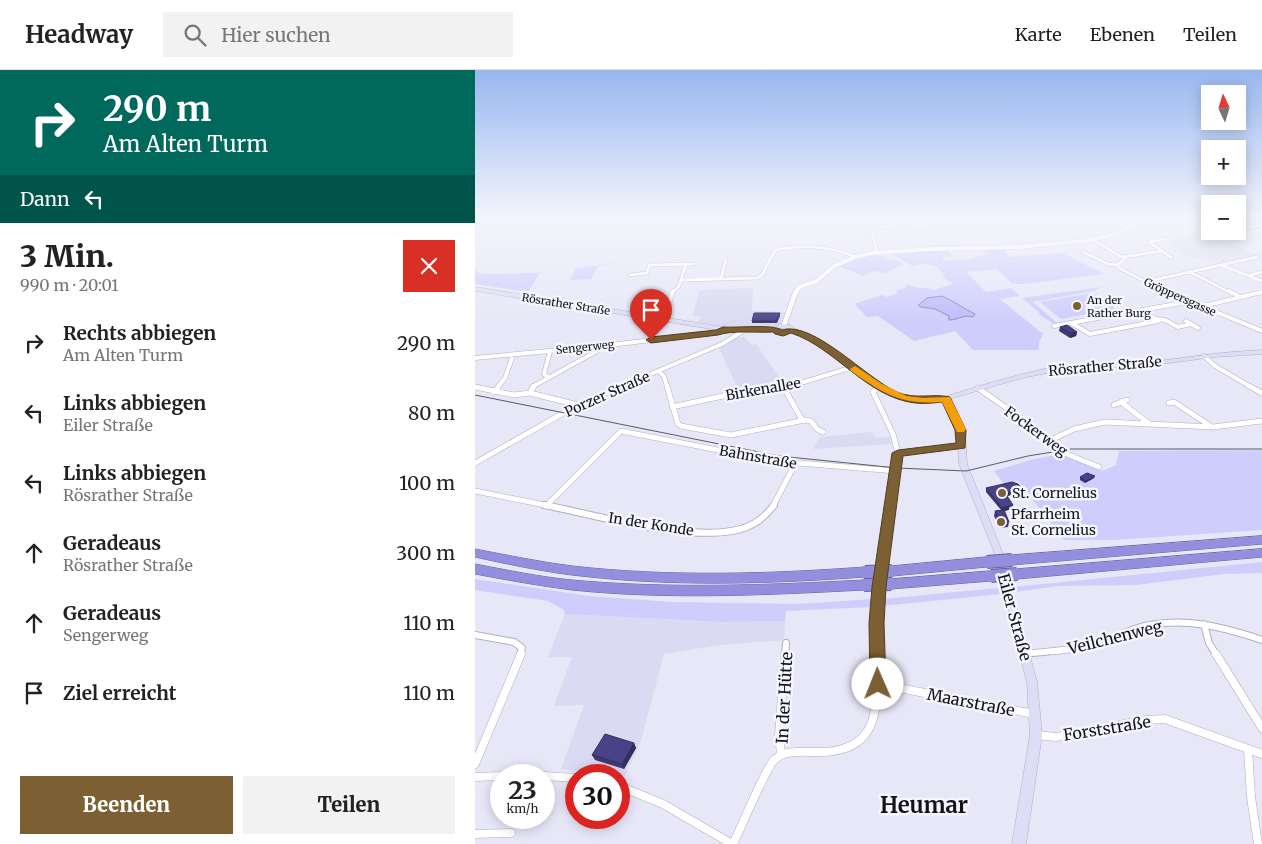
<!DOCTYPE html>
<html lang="de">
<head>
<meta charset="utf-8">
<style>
  body { margin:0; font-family:Merriweather,serif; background:#f2f2f2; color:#222; height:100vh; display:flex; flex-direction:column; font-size:19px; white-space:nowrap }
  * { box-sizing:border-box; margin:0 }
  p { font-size:16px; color:#767676 }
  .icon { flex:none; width:28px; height:28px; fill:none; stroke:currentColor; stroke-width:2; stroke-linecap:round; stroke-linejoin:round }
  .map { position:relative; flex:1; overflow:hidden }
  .drawer { display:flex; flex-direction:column; background:#fff; width:475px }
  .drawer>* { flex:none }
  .top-card { background:#00695c; color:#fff; overflow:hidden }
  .needle { width:32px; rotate:356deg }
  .fabs { position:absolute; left:726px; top:15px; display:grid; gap:10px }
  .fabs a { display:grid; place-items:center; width:45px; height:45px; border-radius:0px; background:#fff; box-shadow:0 2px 12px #0003; font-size:25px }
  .speed { position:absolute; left:15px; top:694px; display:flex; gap:10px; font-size:25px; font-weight:700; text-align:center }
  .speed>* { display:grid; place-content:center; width:65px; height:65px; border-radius:50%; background:#fff; box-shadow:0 2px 12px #0003; line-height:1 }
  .speed small { font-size:12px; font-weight:400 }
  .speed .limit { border:8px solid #d22; background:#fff; color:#111 }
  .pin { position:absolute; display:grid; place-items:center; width:42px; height:42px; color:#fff; margin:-51px -21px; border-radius:50% 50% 50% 0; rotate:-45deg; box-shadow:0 0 5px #0007 }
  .pin .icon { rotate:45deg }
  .me { position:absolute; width:55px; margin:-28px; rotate:359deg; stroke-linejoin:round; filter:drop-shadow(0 0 4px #0008) }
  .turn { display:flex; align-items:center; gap:18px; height:105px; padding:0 20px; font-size:22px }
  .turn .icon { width:65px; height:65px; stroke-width:2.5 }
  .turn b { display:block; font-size:35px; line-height:42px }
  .then { display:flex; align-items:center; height:48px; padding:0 20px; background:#0003; gap:10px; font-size:19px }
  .round { display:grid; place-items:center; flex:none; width:52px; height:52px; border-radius:0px; background:#f2f2f2 }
  .head { display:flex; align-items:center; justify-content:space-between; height:85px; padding:0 20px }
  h1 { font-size:30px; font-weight:800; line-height:38px }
  .primary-button { display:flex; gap:10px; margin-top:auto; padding:10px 20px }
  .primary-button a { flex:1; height:58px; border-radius:0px; background:#7c5f33; color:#fff; font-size:20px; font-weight:800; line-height:58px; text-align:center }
  .primary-button a+a { background:#f2f2f2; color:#222 }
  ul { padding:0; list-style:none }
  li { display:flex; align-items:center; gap:15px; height:70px; padding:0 20px }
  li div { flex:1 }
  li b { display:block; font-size:19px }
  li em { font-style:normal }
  header { display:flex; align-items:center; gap:30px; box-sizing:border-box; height:70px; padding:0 25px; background:#fff; border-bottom:1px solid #e0e0e0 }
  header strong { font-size:24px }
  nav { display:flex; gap:28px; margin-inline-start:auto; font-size:18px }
  .search { width:350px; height:45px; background:#f2f2f2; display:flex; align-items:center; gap:12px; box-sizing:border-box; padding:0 18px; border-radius:0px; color:#767676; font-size:19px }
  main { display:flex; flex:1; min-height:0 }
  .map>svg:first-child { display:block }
</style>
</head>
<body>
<header>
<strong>Headway</strong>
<div class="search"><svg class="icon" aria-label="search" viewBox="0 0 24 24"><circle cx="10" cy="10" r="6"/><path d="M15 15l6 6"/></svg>Hier suchen</div>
<nav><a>Karte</a><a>Ebenen</a><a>Teilen</a></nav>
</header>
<main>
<section class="drawer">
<div class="top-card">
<div class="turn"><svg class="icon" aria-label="right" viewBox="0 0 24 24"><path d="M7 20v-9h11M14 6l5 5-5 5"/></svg><div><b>290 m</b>Am Alten Turm</div></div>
<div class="then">Dann<svg class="icon" aria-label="left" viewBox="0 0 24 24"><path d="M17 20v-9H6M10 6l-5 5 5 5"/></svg></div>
</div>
<div class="head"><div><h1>3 Min.</h1><p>990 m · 20:01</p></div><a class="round" style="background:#d93025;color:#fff"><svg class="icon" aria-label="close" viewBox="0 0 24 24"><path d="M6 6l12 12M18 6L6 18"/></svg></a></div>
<ul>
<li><svg class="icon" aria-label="right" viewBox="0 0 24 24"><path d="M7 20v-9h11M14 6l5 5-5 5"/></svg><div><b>Rechts abbiegen</b><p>Am Alten Turm</p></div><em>290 m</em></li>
<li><svg class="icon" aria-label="left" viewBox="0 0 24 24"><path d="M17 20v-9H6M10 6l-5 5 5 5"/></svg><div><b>Links abbiegen</b><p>Eiler Straße</p></div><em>80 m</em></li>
<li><svg class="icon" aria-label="left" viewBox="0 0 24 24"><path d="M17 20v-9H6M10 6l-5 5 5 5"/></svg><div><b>Links abbiegen</b><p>Rösrather Straße</p></div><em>100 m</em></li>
<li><svg class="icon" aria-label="ahead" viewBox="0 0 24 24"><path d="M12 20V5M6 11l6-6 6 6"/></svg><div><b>Geradeaus</b><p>Rösrather Straße</p></div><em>300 m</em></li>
<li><svg class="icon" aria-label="ahead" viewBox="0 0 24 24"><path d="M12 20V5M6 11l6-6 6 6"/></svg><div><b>Geradeaus</b><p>Sengerweg</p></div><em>110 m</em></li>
<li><svg class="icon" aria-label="arrive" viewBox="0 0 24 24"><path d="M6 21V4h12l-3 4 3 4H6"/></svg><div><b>Ziel erreicht</b></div><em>110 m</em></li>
</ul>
<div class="primary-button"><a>Beenden</a><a>Teilen</a></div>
</section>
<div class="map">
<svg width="787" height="774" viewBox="0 0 787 774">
  <rect width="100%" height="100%" fill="#e7e7f8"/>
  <path fill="#dadaf2" d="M732,164L782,185L744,194L725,187L716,188L691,171Z
    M278,218L277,241L310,242L306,253L296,257L259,258L224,252L226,246H217L225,220Z
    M269,267L277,275L281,274L310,316L263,319L244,278L261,268Z
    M397,362L401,368L415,367L417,374L338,379L345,367Z
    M90,544L247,552L310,551L309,570L245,575L189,584L165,674L149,707L144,705L86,699L109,635L79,636L97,587H73Z"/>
  <path fill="#cecdfc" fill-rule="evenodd" d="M474,180L477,186H468V189L473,191L497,189L498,187L513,184L507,180H530L534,187L588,183L629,204L549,214H538L522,199L491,202L511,222L536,218L545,226L525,229L568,264L564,272V280H498L480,261L439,271L403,246L392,247L380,235L382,233L407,225L411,227L421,224L422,220L432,217L430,215L433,214C443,220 451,216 459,220L478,214L466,206L469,205C461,192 450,193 437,196L417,184ZM467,226C478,231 489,238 499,244C496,246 478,250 474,250V246L460,239L444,237L443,233L452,228Z
    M404,184L416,190L420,189L426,192L427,195L411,203L400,201L388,206L364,196L381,189Z
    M139,193L140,194L123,196L116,209L95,210L101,198L65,203L53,222L0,214V199L4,203L10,204H26L71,202Z
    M627,217L619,221L558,232L582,253L647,241L650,243L579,254L563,244L565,243L547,228Z
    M617,223L641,239L586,249L565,232Z
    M787,380V460L639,470H589L543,411L529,414L519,401L559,389L587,384L627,401L641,395L644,381Z
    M787,492V503L749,504L661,515L583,516L540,522L538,517Z
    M0,509L114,526L196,532L324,534L397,529L396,537L311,541L310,551L247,552L90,544L89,540L73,531L0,520Z
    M523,518L525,524L408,536V529Z"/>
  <path fill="#bdbbfc" stroke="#8a88b7" d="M467,226C479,231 489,239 500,244L498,247C489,244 483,250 474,250V246L460,239L446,237L443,235L452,228Z"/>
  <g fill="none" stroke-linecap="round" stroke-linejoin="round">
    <g stroke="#afb0bf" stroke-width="4">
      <path id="minor-far4" d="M381,147L396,156L402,183
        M732,147L735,148
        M767,147L787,156
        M397,158L436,153L443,156L517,147
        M762,161L769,163L787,160
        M618,170L650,189L642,195L644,198L693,223
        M687,181L697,188
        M608,182L633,194L642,195
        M648,187L687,181L674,172L689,169
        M746,195L787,211
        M715,202L756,223
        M155,205L172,203L174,195L219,194
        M773,206L787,202
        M246,209L251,189
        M206,210L283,208L287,205L300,180C329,175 353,175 380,187
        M670,212L782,187
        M197,223L204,216L211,194
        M785,223L787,222"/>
    </g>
    <g stroke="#afb0bf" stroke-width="5">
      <path id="minor-far3" d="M690,221L787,261
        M754,221L765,227
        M724,237L787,222
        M182,249L191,241L198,221
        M682,249L690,250L703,257L716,254
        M711,251L723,258
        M598,254L615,264L683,251L668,241
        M579,256L712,232
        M729,286L740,296L776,317
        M0,288L127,276L243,262L249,259
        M183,301L189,306L192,317
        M73,307L69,304L75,281
        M23,317L30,308L38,285
        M57,317L122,281L127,276
        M145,317L247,274L268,261
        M313,317L378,297"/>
    </g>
    <g stroke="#afb0bf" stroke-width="6">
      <path id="minor-far2" d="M192,316L203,354L206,356L256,365L330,350L336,351L342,359L348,362
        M404,316L398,322L418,364L423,383L415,436
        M774,316L787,323
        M0,317L39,325L55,323L103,335
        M309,318L327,350
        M503,318L561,359L589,383L624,397
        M19,322L24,316
        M55,323L59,316
        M646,332L673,353
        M694,333L699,332L737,357
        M639,335L652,330
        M197,337L271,321L317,316
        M574,371L599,359L630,352L738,357L787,351
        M423,383L486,376
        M0,393L106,333L148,316
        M0,421L75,436
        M72,435L146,361L299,391L421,401
        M298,436L320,394"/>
    </g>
    <g stroke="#afb0bf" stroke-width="8">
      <path id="minor-far1" d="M69,435C122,445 214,473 266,459C280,455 291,446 299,435
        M406,501L416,435
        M729,554L734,573L742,586
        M0,565L39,572L47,578L45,586
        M550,584C572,581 597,581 619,575C636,571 652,560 670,556C710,547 749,557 787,570
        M310,586L311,573
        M402,586L404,515"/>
    </g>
    <g stroke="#afb0bf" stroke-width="9">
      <path id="minor" d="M741,584L787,658
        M403,614L559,644
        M562,665L581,667L671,650L690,649L787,684
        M773,679L776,727L783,774
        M306,683L304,666L310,584
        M0,694L46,584
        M69,706L101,708
        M0,707L26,706
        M144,716L188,734L257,774
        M0,764L36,763
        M258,774C265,760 292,695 300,689C311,680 327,682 340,682C409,684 402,633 402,584"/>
    </g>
    <g stroke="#afb0bf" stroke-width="4.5">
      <path id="tertiary-far1" d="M321,223L324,217L342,211L359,196L380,187L398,183L457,179L545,177L618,170L646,162L669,147"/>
    </g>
    <g stroke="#afb0bf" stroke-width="6">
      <path id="tertiary" d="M309,255L321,221"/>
    </g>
    <g stroke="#afb0bf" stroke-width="1">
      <path id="secondary" d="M0,217L255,258L299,257L304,254L315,255C323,263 335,264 345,271C373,290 406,325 441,329C462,331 481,323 501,317C525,310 550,303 574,298C604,293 632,295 662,293C698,290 735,283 771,281L787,280V284L740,287L662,297L592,299L547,308L474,329L490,360L492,394L526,479L562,612L567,665L551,774H537L555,665L552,612L518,479L484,394L482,360L468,331C423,339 395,316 361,289C352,282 342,273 330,267C325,265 320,264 316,262C310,265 303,266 299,261L255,262L0,221ZM305,258H311L313,259L309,261L303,259Z"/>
    </g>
    <g stroke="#666398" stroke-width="1">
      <path id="motorway" d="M787,466V474L537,495L533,493L531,490L533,487L537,485Z
        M0,479C32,485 65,492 97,496C195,507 292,504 390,497L394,499L396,502L394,505L390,507C292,514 195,517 97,505C65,501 32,494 0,487Z
        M787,479V487L542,509L538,507L536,504L538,501L542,499Z
        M512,487L516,489L518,492L516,495L512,497L417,506L413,504L411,501L413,498L417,496Z
        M0,494C32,500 65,507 97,510C194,519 292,515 389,510L393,511L395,515L393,519L389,520C292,525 194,530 97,520C65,516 32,510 0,504Z
        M516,501L520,503L522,506L520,509L516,511L416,519L412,517L410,514L412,511L416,509Z"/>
    </g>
    <use href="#minor-far4" stroke="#fff" stroke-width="3"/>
    <use href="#minor-far3" stroke="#fff" stroke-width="4"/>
    <use href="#minor-far2" stroke="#fff" stroke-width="5"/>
    <use href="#minor-far1" stroke="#fff" stroke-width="6"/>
    <use href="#minor" stroke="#fff" stroke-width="8"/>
    <use href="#tertiary-far1" stroke="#fff" stroke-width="4"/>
    <use href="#tertiary" stroke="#fff" stroke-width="5"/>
    <use href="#secondary" fill="#dfddf5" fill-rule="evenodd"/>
    <use href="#motorway" fill="#938edd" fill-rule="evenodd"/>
    <path stroke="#5b5b64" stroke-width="1" d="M0,325L304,386L422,398L491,401L553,386L596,379H787"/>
    <g stroke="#666398" stroke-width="14" stroke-linecap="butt">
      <path id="motorway-bridge" d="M512,492L537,490
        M390,502L417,501
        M516,506L542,504
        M389,515L416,514"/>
    </g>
    <use href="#motorway-bridge" stroke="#938edd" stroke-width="12"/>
  </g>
  <path fill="#403975" d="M305,243V246L302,253H277V251Z
    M585,257L602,262L601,266L595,268L584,261Z
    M605,407L619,408L610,413L605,410Z
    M546,417L545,420L542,423L532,426L537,439L529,441L534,452L533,457L525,458L519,446L520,441L526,440L511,422V418Z
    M159,673L161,678L149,699L120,690L117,685Z"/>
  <path fill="#342e5f" d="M602,262L601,266L595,268L596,263Z
    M620,406L619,408L610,413L611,411Z
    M546,417L545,420L542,423L530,427V423Z
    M538,435L537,439L526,442L527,438Z
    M159,673L161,678L149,699L147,694Z"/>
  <path fill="#4a4288" stroke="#342e5f" d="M279,243H305L301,251H277Z
    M592,255L602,262L596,263L585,257Z
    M612,403L620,406L611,411L605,407Z
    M537,412L543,414L546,417L543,420L530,423L538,435L527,438L511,418Z
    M529,440L534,452L526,453L520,441Z
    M130,664L159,673L147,694L117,685Z"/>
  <linearGradient id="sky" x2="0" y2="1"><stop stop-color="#97b7f0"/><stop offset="0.58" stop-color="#f4f4fc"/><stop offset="1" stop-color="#f4f4fc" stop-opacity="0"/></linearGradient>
  <rect width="787" height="255" fill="url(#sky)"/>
  <path fill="#7c5f33" stroke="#513e21" d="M248,257C263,258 298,254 307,260C338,250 392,309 422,322C441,330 457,323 475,327L491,360L490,378L428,386L411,517L409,553L411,614L409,619L403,622L397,619L395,614L394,553L397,517L417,383L423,380L481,373L480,360L467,332C459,333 449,334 440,333C391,327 361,278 316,263L308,266L300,264L298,262C281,263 258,260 243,265L176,273L171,270L176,267L241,260Z"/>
  <path fill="#f59e0b" d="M380,296L407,314L432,326L448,328L475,327L491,359L489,362H482L467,332C426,335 409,324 376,301L375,299Z"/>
  <g fill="#7c5f33" stroke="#f5f5ff" stroke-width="2">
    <circle cx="602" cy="236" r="5"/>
    <circle cx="527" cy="423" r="5"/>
    <circle cx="526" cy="452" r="5"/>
  </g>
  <g text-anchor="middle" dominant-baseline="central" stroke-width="5" stroke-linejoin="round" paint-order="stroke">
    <g font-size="11" fill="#121217" stroke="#f5f5ff">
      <text transform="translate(705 227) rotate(24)">Gröppersgasse</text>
      <text transform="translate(91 234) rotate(9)">Rösrather Straße</text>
      <text transform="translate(110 277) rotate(-6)">Sengerweg</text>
    </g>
    <g font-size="11" fill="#121217" stroke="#f5f5ff" text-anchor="start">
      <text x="612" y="230">An der<tspan x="612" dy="13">Rather Burg</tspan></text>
    </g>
    <g font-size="14" fill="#121217" stroke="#f5f5ff">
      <text transform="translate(630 296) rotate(-5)">Rösrather Straße</text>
      <text transform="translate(288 319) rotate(-10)">Birkenallee</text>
      <text transform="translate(132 324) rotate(-24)">Porzer Straße</text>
      <text transform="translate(561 361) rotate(36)">Fockerweg</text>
      <text transform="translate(283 387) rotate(10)">Bahnstraße</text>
      <text transform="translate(176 454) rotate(9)">In der Konde</text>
    </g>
    <g font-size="14" fill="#121217" stroke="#f5f5ff" text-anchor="start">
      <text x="537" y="423">St. Cornelius</text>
      <text x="536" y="444">Pfarrheim<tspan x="536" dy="16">St. Cornelius</tspan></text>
    </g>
    <g font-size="16" fill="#121217" stroke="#f5f5ff">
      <text transform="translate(540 547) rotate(75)">Eiler Straße</text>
      <text transform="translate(640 567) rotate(-14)">Veilchenweg</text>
      <text transform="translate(309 628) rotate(-87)">In der Hütte</text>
      <text transform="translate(496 632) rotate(11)">Maarstraße</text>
      <text transform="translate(632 658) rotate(-9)">Forststraße</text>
    </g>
    <g font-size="22" font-weight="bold" fill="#121217" stroke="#f5f5ff">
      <text x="449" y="735">Heumar</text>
    </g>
  </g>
</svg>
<div class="fabs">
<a><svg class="needle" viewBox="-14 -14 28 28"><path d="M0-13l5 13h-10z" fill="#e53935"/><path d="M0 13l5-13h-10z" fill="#767676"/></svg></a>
<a>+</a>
<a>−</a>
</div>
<div class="speed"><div>23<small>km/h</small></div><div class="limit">30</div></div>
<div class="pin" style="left:176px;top:270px;background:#d93025"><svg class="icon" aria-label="arrive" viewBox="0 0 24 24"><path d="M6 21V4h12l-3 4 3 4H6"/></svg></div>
<svg class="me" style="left:403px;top:614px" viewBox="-20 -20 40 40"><circle r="19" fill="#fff"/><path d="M0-13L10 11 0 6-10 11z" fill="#7c5f33"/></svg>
</div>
</main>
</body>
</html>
